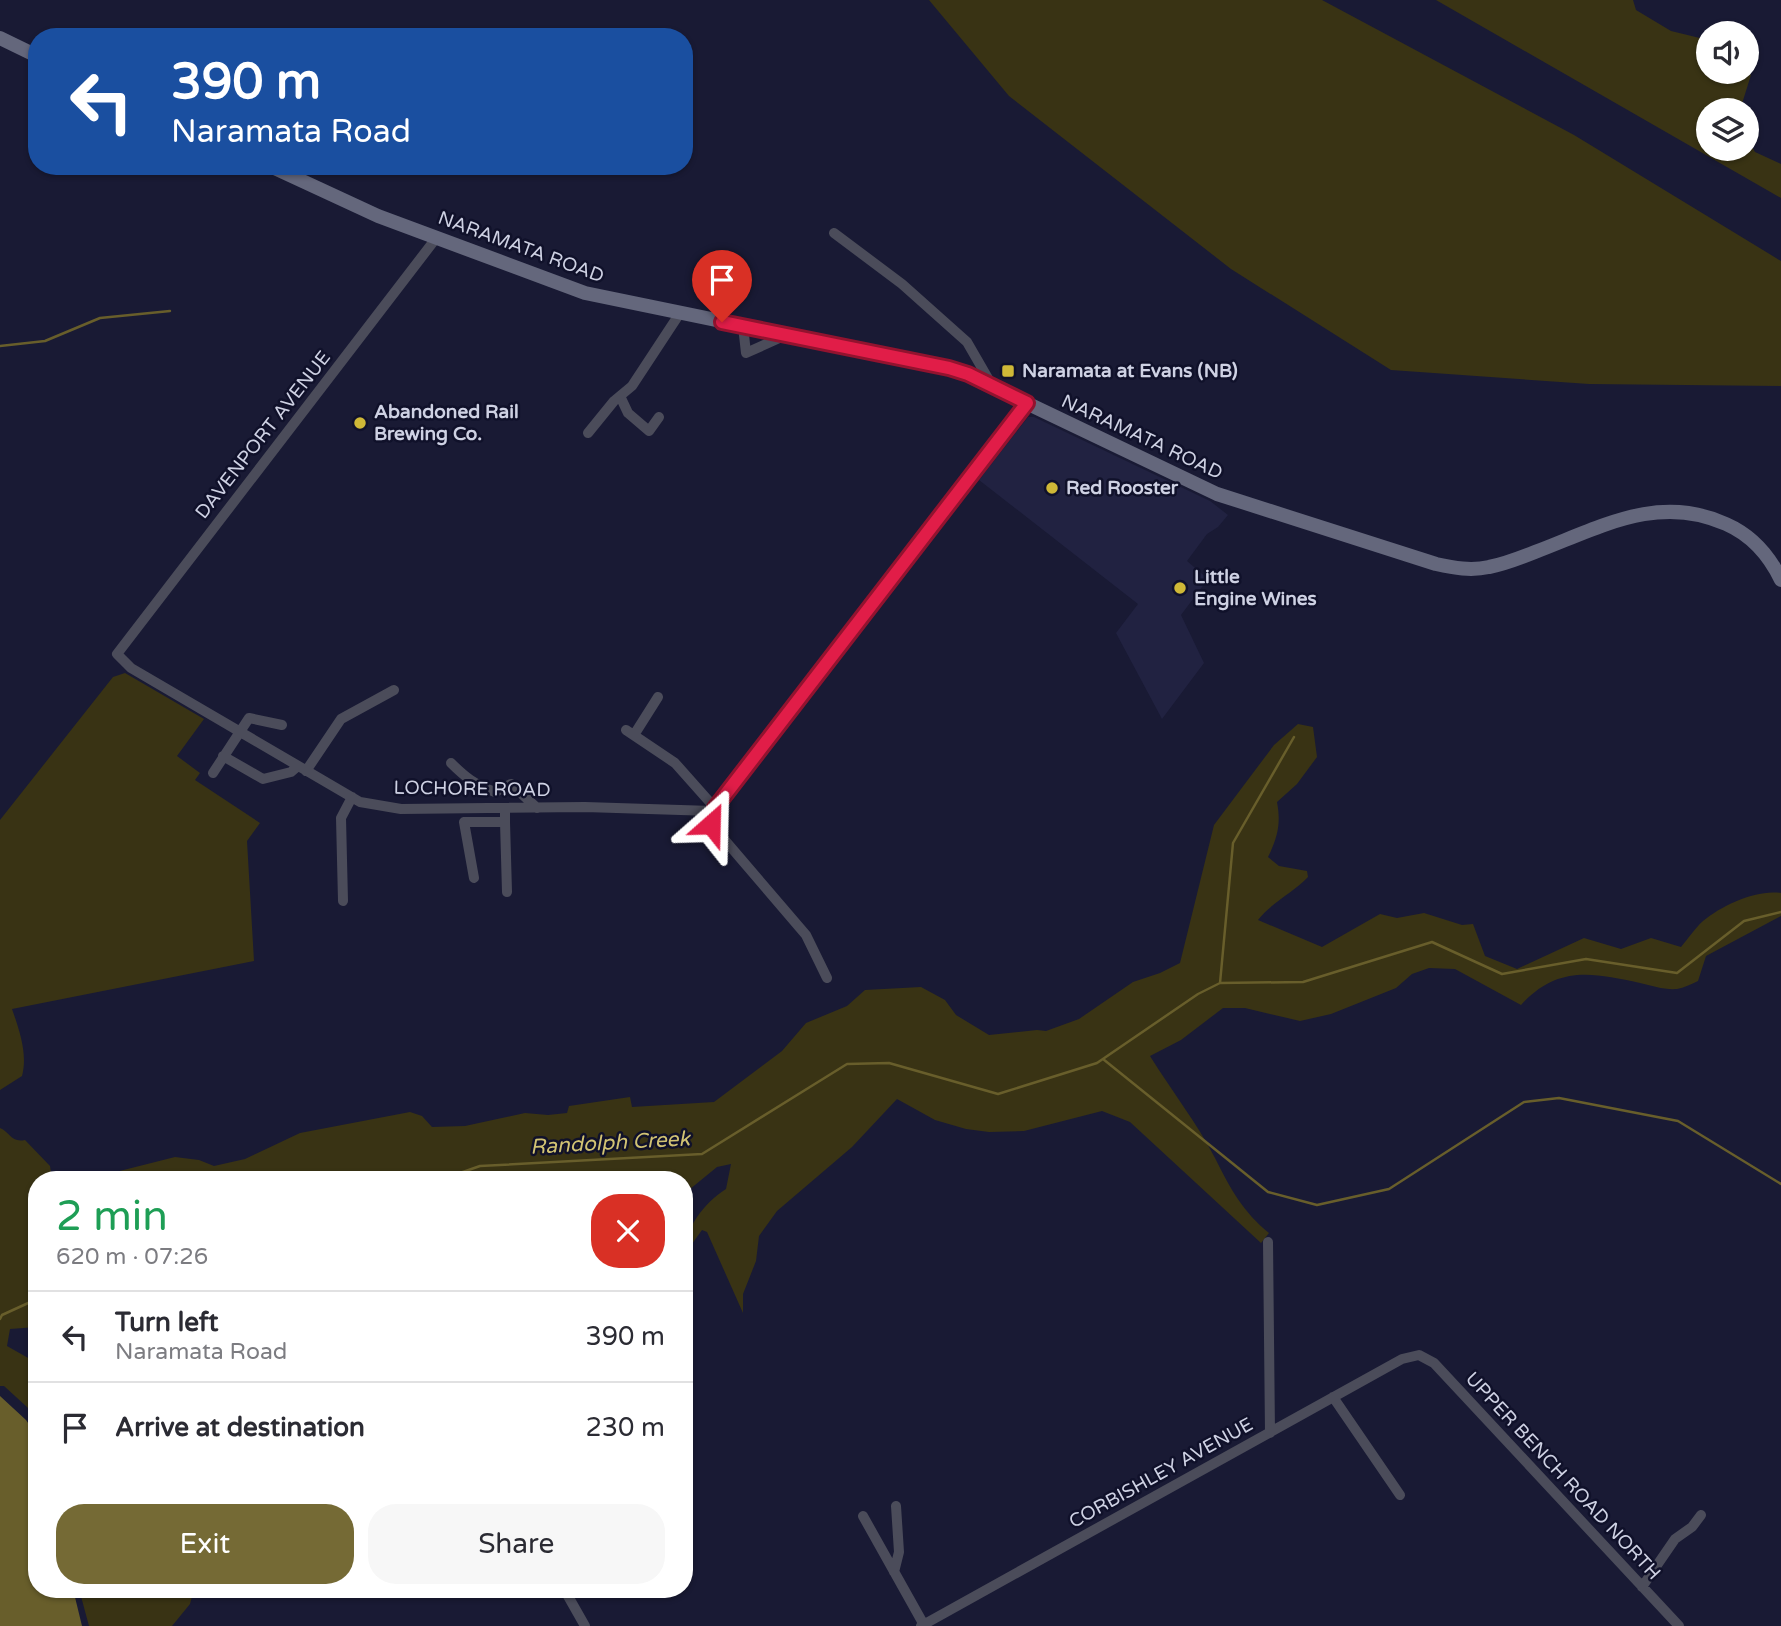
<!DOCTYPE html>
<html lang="en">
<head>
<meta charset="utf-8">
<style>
  body { margin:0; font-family:"Varela Round",sans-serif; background:#f7f7f7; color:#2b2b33; height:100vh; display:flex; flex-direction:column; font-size:26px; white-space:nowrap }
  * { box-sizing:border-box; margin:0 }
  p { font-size:23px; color:#7c7c81 }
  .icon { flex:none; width:38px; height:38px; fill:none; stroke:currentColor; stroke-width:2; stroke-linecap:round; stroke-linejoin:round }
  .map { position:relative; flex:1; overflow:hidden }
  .drawer { position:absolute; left:28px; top:1171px; width:665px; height:427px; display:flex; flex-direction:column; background:#fff; border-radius:28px; box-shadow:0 2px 5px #0004 }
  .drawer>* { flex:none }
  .banner { position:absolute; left:28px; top:28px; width:665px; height:147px; border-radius:28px; box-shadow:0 2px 5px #0004; background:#1a4fa0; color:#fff; overflow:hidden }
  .buttons { position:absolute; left:1696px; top:21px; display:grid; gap:14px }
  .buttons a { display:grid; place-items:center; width:63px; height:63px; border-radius:50%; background:#fff; box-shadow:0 2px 5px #0004; font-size:35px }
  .pin { position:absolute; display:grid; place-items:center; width:60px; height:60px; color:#fff; margin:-72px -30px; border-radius:50% 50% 50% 0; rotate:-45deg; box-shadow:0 0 7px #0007 }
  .pin .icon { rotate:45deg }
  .me { position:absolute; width:77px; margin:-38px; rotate:25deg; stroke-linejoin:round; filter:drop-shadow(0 0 5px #0008) }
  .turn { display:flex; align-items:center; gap:24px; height:147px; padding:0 28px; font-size:32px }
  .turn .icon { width:91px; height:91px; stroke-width:2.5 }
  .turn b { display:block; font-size:49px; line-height:60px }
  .round { display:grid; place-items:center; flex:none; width:74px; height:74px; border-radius:28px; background:#f7f7f7 }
  .headline { display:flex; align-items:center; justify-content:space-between; height:119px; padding:0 28px }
  h1 { font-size:42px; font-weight:600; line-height:52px; color:#1e9e55 }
  .primary-button { display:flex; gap:14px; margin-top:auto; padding:14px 28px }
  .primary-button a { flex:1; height:80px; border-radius:28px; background:#756a35; color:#fff; font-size:28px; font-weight:600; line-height:80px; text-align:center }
  .primary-button a+a { background:#f7f7f7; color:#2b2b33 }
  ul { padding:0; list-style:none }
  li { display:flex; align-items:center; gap:21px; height:91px; padding:0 28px; border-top:2px solid #e1e1e2 }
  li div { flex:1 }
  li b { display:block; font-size:26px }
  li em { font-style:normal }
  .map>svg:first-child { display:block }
</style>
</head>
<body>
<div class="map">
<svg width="1781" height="1626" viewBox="0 0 1781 1626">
  <rect width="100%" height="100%" fill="#191a34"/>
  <path fill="#212241" d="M1028,417H1034L1210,501L1228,515L1218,527L1207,534L1187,561L1208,579L1181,615L1204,663L1162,719L1116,633L1138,604L979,480Z"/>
  <path fill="#393314" d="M929,0H1322L1574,135L1781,261V386L1589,384L1391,370L1231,269L1009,96Z
    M1436,0H1633L1636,10L1671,31L1708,40V72L1747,71L1751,75L1740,110H1708V149H1746L1747,138L1755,152L1781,164V198Z
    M125,673L204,719L177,756L200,773L195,780L260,823L247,841L254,961L12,1009C19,1029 28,1054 22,1076L0,1090V820L113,677Z
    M1298,724L1313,727L1317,757L1297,784L1277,802C1281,823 1278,837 1268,857L1279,866L1307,871L1308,877C1293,893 1272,902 1258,920L1322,947L1380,914L1397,918L1424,913L1462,925L1473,924L1485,956L1517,969L1584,938L1621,949L1651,938L1681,947C1688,939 1695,928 1703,921C1722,905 1757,889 1781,893V916L1706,956L1698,981C1691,984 1684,988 1677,989C1665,990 1652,986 1640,983C1592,973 1558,965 1521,1005L1455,969L1429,968L1412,974L1396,988L1331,1014L1300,1021L1245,1008H1223L1181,1040L1150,1056C1171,1090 1197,1123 1215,1158C1230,1188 1243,1212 1269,1233L1261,1243L1130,1122L1102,1111L1024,1131L989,1132L966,1129L935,1120L897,1099L852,1147L777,1211L759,1236L756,1261L743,1294V1313L707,1232L702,1230L684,1255C684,1229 704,1203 726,1189L731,1164L717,1167L684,1194V1180L88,1179L175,1157L199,1160L214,1166L245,1159L300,1133L410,1112L422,1116L432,1127L465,1126L525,1113L548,1115L567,1113L569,1106L630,1097L632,1107L714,1102L782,1051L806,1023L847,1006L865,990L921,987L945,1000L956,1015L989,1035L1037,1030L1046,1031L1079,1019L1133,982L1160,973L1180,963L1214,825L1274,745Z
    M0,1128C10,1132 11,1143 25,1140L50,1166L52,1179L37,1180V1327L10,1329L7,1346L37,1363V1421L27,1407L4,1386H0Z
    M79,1589H194L190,1604L172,1626H89Z"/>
  <path fill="#685e2b" d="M0,1396L26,1420L37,1436V1589H73L82,1626H0Z"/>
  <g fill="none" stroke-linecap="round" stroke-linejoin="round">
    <path stroke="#685e2b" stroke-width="2.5" d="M0,346L45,341L100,318L170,311
      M1220,983L1233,843L1294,737
      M1103,1059L1268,1192L1317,1205L1389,1189L1524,1102L1559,1098L1678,1121L1781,1184
      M350,1180L367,1176L383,1180
      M440,1180L480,1166L702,1154L847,1064L889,1063L998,1094L1097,1063L1198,994L1220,983L1303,982L1432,942L1502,974L1586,959L1677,973L1744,921L1781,912
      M0,1319L2,1315L37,1299"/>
    <path stroke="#4b4c5a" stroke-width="10" d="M834,233L902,284L967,342L993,387
      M437,237L117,654L131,668L360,802L401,809L585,807L712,811L711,824L806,935L827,978
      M743,326L746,353L786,335
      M620,396L628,413L649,431L659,417
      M588,433L614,401L632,386L680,313
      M626,730L675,763L715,808
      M634,735L658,697
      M223,756L263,779L291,772L298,766
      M451,763C466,778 474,784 495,792L511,784L537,808
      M306,771L341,719L394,690
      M213,773L249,718L282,725
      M712,811L1027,403
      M505,822L507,892
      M474,878L464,822H505V808
      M343,901L341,818L352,797
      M1268,1242L1270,1433
      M1333,1397L1400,1495
      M863,1516L924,1625
      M894,1572L899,1552L896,1506
      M1642,1587L1675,1539L1692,1527L1701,1515
      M564,1589L585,1626
      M921,1626L1402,1359L1419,1355L1434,1363L1679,1626"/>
    <path stroke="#64677c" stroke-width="14" d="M0,38L37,56
      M270,166L378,216L585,293L949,368L968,375L1217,494L1436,564C1454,568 1471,571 1489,567C1505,564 1520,558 1535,552C1599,528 1658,493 1726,524C1751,535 1769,555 1781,580"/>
  </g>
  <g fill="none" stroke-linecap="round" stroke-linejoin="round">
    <g stroke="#92132f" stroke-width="18">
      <path id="route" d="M711,824L715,808L1027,403L968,374L949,368L722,322"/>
    </g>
    <use href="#route" stroke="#e11d48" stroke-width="12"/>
  </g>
  <g fill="#cfb837" stroke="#10112a" stroke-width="2.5">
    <rect x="1001" y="364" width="14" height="14" rx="3.5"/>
    <circle cx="360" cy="423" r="7"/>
    <circle cx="1052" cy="488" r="7"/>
    <circle cx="1180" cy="588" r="7"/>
  </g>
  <g text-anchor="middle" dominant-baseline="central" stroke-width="5" stroke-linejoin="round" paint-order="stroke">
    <g font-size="19" fill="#ced1e3" stroke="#10112a">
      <text transform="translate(521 247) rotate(20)">NARAMATA ROAD</text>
      <text transform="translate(263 435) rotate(-52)">DAVENPORT AVENUE</text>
      <text transform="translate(1142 437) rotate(25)">NARAMATA ROAD</text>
      <text transform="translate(472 789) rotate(1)">LOCHORE ROAD</text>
      <text transform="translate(1161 1473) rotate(-29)">CORBISHLEY AVENUE</text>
      <text transform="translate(1563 1476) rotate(47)">UPPER BENCH ROAD NORTH</text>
    </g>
    <g font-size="19" font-weight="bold" fill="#ced1e3" stroke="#10112a" text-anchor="start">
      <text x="1022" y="371">Naramata at Evans (NB)</text>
      <text x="374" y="412">Abandoned Rail<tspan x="374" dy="22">Brewing Co.</tspan></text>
      <text x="1066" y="488">Red Rooster</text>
      <text x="1194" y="577">Little<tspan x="1194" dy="22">Engine Wines</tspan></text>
    </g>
    <g font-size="21" font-style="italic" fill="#d2c373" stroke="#10112a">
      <text transform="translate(610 1143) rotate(-3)">Randolph Creek</text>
    </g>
  </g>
</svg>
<div class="buttons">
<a><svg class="icon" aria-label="sound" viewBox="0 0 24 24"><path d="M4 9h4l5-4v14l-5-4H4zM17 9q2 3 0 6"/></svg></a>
<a><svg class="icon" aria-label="layers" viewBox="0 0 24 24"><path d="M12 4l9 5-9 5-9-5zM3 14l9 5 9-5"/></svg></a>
</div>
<div class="pin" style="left:722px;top:322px;background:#d93025"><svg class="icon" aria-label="arrive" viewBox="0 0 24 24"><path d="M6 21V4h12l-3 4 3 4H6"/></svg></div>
<svg class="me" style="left:711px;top:824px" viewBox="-20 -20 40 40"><path d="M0-17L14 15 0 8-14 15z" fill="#e11d48" stroke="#fff" stroke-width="4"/></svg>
<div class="banner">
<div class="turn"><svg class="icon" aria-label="left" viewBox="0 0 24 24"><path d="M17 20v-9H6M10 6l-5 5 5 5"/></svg><div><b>390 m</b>Naramata Road</div></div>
</div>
<section class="drawer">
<div class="headline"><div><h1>2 min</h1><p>620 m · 07:26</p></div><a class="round" style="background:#d93025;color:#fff"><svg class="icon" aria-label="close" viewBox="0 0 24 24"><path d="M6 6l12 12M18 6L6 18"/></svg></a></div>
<ul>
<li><svg class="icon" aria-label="left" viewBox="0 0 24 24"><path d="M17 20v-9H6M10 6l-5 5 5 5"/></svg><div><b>Turn left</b><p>Naramata Road</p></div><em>390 m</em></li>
<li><svg class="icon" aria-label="arrive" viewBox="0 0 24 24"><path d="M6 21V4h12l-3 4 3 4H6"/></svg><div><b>Arrive at destination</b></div><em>230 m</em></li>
</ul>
<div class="primary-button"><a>Exit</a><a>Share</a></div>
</section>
</div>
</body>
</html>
